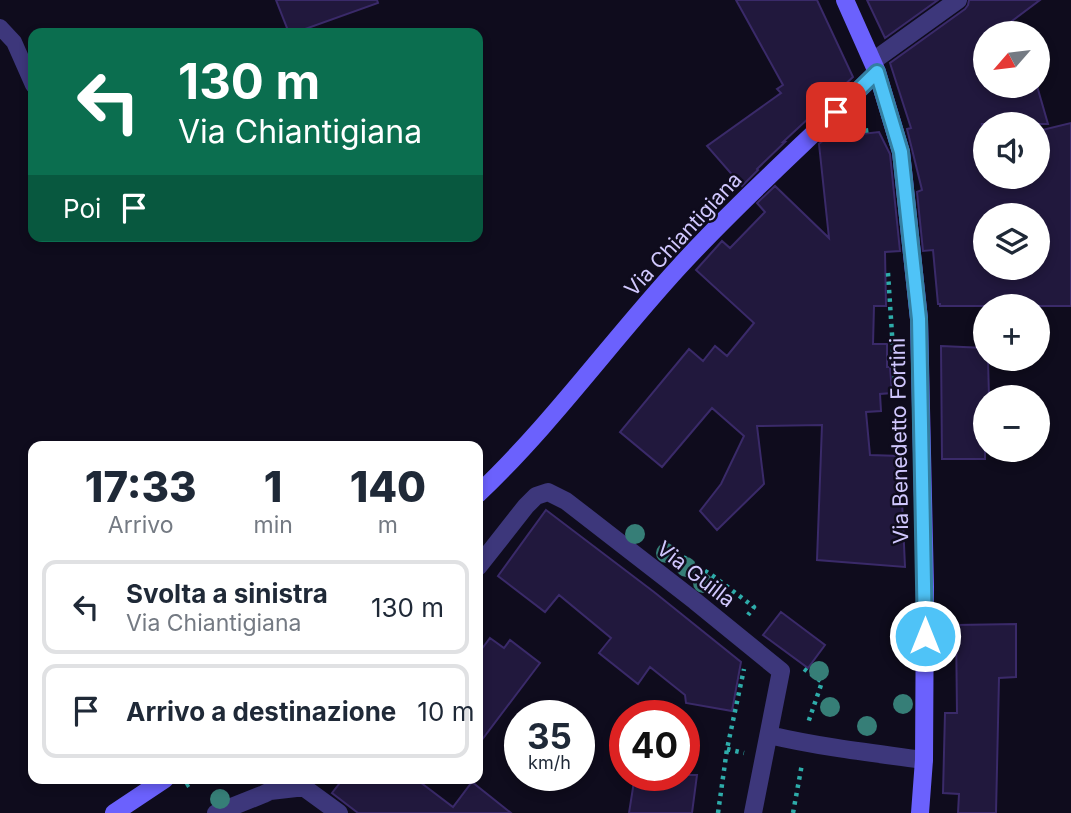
<!DOCTYPE html>
<html lang="it">
<head>
<meta charset="utf-8">
<style>
  body { margin:0; font-family:Inter,sans-serif; background:#f6f6f7; color:#1f2937; height:100vh; display:flex; flex-direction:column; font-size:26px; white-space:nowrap }
  * { box-sizing:border-box; margin:0 }
  p { font-size:23px; color:#747a83 }
  .icon { flex:none; width:38px; height:38px; fill:none; stroke:currentColor; stroke-width:2; stroke-linecap:round; stroke-linejoin:round }
  .map { position:relative; flex:1; overflow:hidden }
  .side { position:absolute; left:28px; top:441px; width:455px; height:343px; display:flex; flex-direction:column; background:#fff; border-radius:14px; box-shadow:0 4px 10px #0003 }
  .side>* { flex:none }
  .guide { position:absolute; left:28px; top:28px; width:455px; height:214px; border-radius:14px; box-shadow:0 4px 10px #0003; background:#0b6e4f; color:#fff; overflow:hidden }
  .needle { width:46px; rotate:242deg }
  .controls { position:absolute; left:973px; top:21px; display:grid; gap:14px }
  .controls a { display:grid; place-items:center; width:77px; height:77px; border-radius:50%; background:#fff; box-shadow:0 4px 10px #0003; font-size:35px }
  .speed { position:absolute; left:504px; top:700px; display:flex; gap:14px; font-size:35px; font-weight:700; text-align:center }
  .speed>* { display:grid; place-content:center; width:91px; height:91px; border-radius:50%; background:#fff; box-shadow:0 4px 10px #0003; line-height:1 }
  .speed small { font-size:18px; font-weight:400 }
  .speed .limit { border:10px solid #d22; background:#fff; color:#111 }
  .pin { position:absolute; display:grid; place-items:center; width:60px; height:60px; color:#fff; margin:-30px; border-radius:14px; box-shadow:0 4px 10px #0006 }
  .me { position:absolute; width:77px; margin:-38px; rotate:0deg; stroke-linejoin:round; filter:drop-shadow(0 0 5px #0008) }
  .turn { display:flex; align-items:center; gap:24px; height:147px; padding:0 35px; font-size:32px }
  .turn .icon { width:91px; height:91px; stroke-width:2.5 }
  .turn b { display:block; font-size:49px; line-height:60px }
  .then { display:flex; align-items:center; height:66px; padding:0 35px; background:#0003; gap:14px; font-size:26px }
  .eta { display:flex; justify-content:space-evenly; align-items:center; height:119px; text-align:center }
  .eta b { font-size:42px; font-weight:800; line-height:49px }
  ul { padding:0; list-style:none }
  li { display:flex; align-items:center; gap:21px; height:94px; margin:0 14px 10px; padding:0 21px; border:4px solid #e0e1e3; border-radius:14px }
  li div { flex:1 }
  li b { display:block; font-size:26px }
  li em { font-style:normal }
  .map>svg:first-child { display:block }
</style>
</head>
<body>
<div class="map">
<svg width="1071" height="813" viewBox="0 0 1071 813">
  <rect width="100%" height="100%" fill="#0f0c1d"/>
  <path fill="#21183d" stroke="#3a2a69" stroke-width="2" fill-rule="evenodd" d="M276,0H377L378,3L294,33H289Z
    M736,0H817L853,77L783,142H785L757,169L758,170L742,186L707,146L781,93L777,89L783,85Z
    M867,0H938L885,38Z
    M969,0H1040L996,33H985V86H1016L1018,91L1037,86L1048,124H982L985,135V177H1038V131L1071,123V306H940V304H938L933,250L923,251L917,192L922,190L907,129L911,128L890,63L965,9L968,5ZM985,215H1038V268H985Z
    M879,132L890,154L900,251L885,252L886,306H874L873,344H887V367H890L892,393L880,394L881,411L866,412L870,455L900,456L905,567L817,560L822,425L757,426L764,484L717,530L700,511L721,484L744,436L712,408L662,467L620,432L689,349L703,361L715,346L727,356L754,323L696,270L722,241L730,248L765,212L757,203L775,186L829,238L819,144L826,138Z
    M941,346L985,348V359H988L989,397H985V459H942Z
    M546,510L654,592L741,662L732,711L686,703L685,695L650,667L638,684L599,653L611,638L559,595L545,612L498,576Z
    M781,612L825,645L808,668L763,635Z
    M1016,624V677L999,678L996,813H958L959,794L943,793L945,713H957L956,625Z
    M490,638L504,648L510,640L540,663L478,745V654Z
    M635,775H697L692,813H629Z
    M343,779H416L453,807L472,782L511,813H358L332,793Z"/>
  <g fill="none" stroke-linecap="round" stroke-linejoin="round">
    <path stroke="#2eacaa" stroke-width="4.5" stroke-dasharray="3.5 5" stroke-linecap="butt" d="M848,133L870,130
      M888,273L895,380
      M669,548L713,576L754,607L748,615
      M804,669L822,682L808,723
      M727,749L744,753
      M186,786L197,779
      M718,813L727,749L744,669
      M793,813L802,764"/>
    <path stroke="#3d377b" stroke-width="16" d="M0,27L14,42L33,85"/>
    <path stroke="#3d377b" stroke-width="18" d="M873,61L958,0
      M478,567L526,506L536,496L548,492L566,501L695,601L781,671L753,813
      M769,735C820,747 872,753 924,760
      M295,781L339,813
      M216,813L264,794L270,791L305,787"/>
    <path stroke="#6b61fd" stroke-width="18" d="M845,0L877,72L901,152L919,319L925,587L924,760L920,813
      M478,494C551,425 611,341 679,267C742,198 812,137 877,72
      M114,813L165,779"/>
  </g>
  <g fill="#367e77">
    <circle cx="635" cy="534" r="10"/>
    <circle cx="666" cy="553" r="10"/>
    <circle cx="686" cy="567" r="10"/>
    <circle cx="703" cy="583" r="10"/>
    <circle cx="819" cy="671" r="10"/>
    <circle cx="903" cy="704" r="10"/>
    <circle cx="830" cy="707" r="10"/>
    <circle cx="867" cy="726" r="10"/>
    <circle cx="220" cy="799" r="10"/>
  </g>
  <g fill="none" stroke-linecap="round" stroke-linejoin="round">
    <g stroke="#337fa1" stroke-width="18">
      <path id="route" d="M836,112L877,72L901,152L919,319L925,636"/>
    </g>
    <use href="#route" stroke="#4fc3f7" stroke-width="12"/>
  </g>
  <g text-anchor="middle" dominant-baseline="central" stroke-width="5" stroke-linejoin="round" paint-order="stroke">
    <g font-size="21" fill="#d1c8fe" stroke="#0f0c1d">
      <text transform="translate(683 234) rotate(-47)">Via Chiantigiana</text>
      <text transform="translate(899 441) rotate(-91)">Via Benedetto Fortini</text>
      <text transform="translate(696 574) rotate(38)">Via Guilla</text>
    </g>
  </g>
</svg>
<div class="controls">
<a><svg class="needle" viewBox="-14 -14 28 28"><path d="M0-13l5 13h-10z" fill="#e53935"/><path d="M0 13l5-13h-10z" fill="#747a83"/></svg></a>
<a><svg class="icon" aria-label="sound" viewBox="0 0 24 24"><path d="M4 9h4l5-4v14l-5-4H4zM17 9q2 3 0 6"/></svg></a>
<a><svg class="icon" aria-label="layers" viewBox="0 0 24 24"><path d="M12 4l9 5-9 5-9-5zM3 14l9 5 9-5"/></svg></a>
<a>+</a>
<a>−</a>
</div>
<div class="speed"><div>35<small>km/h</small></div><div class="limit">40</div></div>
<div class="pin" style="left:836px;top:112px;background:#d93025"><svg class="icon" aria-label="arrive" viewBox="0 0 24 24"><path d="M6 21V4h12l-3 4 3 4H6"/></svg></div>
<svg class="me" style="left:925px;top:636px" viewBox="-20 -20 40 40"><circle r="17" fill="#4fc3f7" stroke="#fff" stroke-width="3"/><path d="M0-11L8 9 0 5-8 9z" fill="#fff"/></svg>
<div class="guide">
<div class="turn"><svg class="icon" aria-label="left" viewBox="0 0 24 24"><path d="M17 20v-9H6M10 6l-5 5 5 5"/></svg><div><b>130 m</b>Via Chiantigiana</div></div>
<div class="then">Poi<svg class="icon" aria-label="arrive" viewBox="0 0 24 24"><path d="M6 21V4h12l-3 4 3 4H6"/></svg></div>
</div>
<section class="side">
<div class="eta">
<div><b>17:33</b><p>Arrivo</p></div>
<div><b>1</b><p>min</p></div>
<div><b>140</b><p>m</p></div>
</div>
<ul>
<li><svg class="icon" aria-label="left" viewBox="0 0 24 24"><path d="M17 20v-9H6M10 6l-5 5 5 5"/></svg><div><b>Svolta a sinistra</b><p>Via Chiantigiana</p></div><em>130 m</em></li>
<li><svg class="icon" aria-label="arrive" viewBox="0 0 24 24"><path d="M6 21V4h12l-3 4 3 4H6"/></svg><div><b>Arrivo a destinazione</b></div><em>10 m</em></li>
</ul>
</section>
</div>
</body>
</html>
